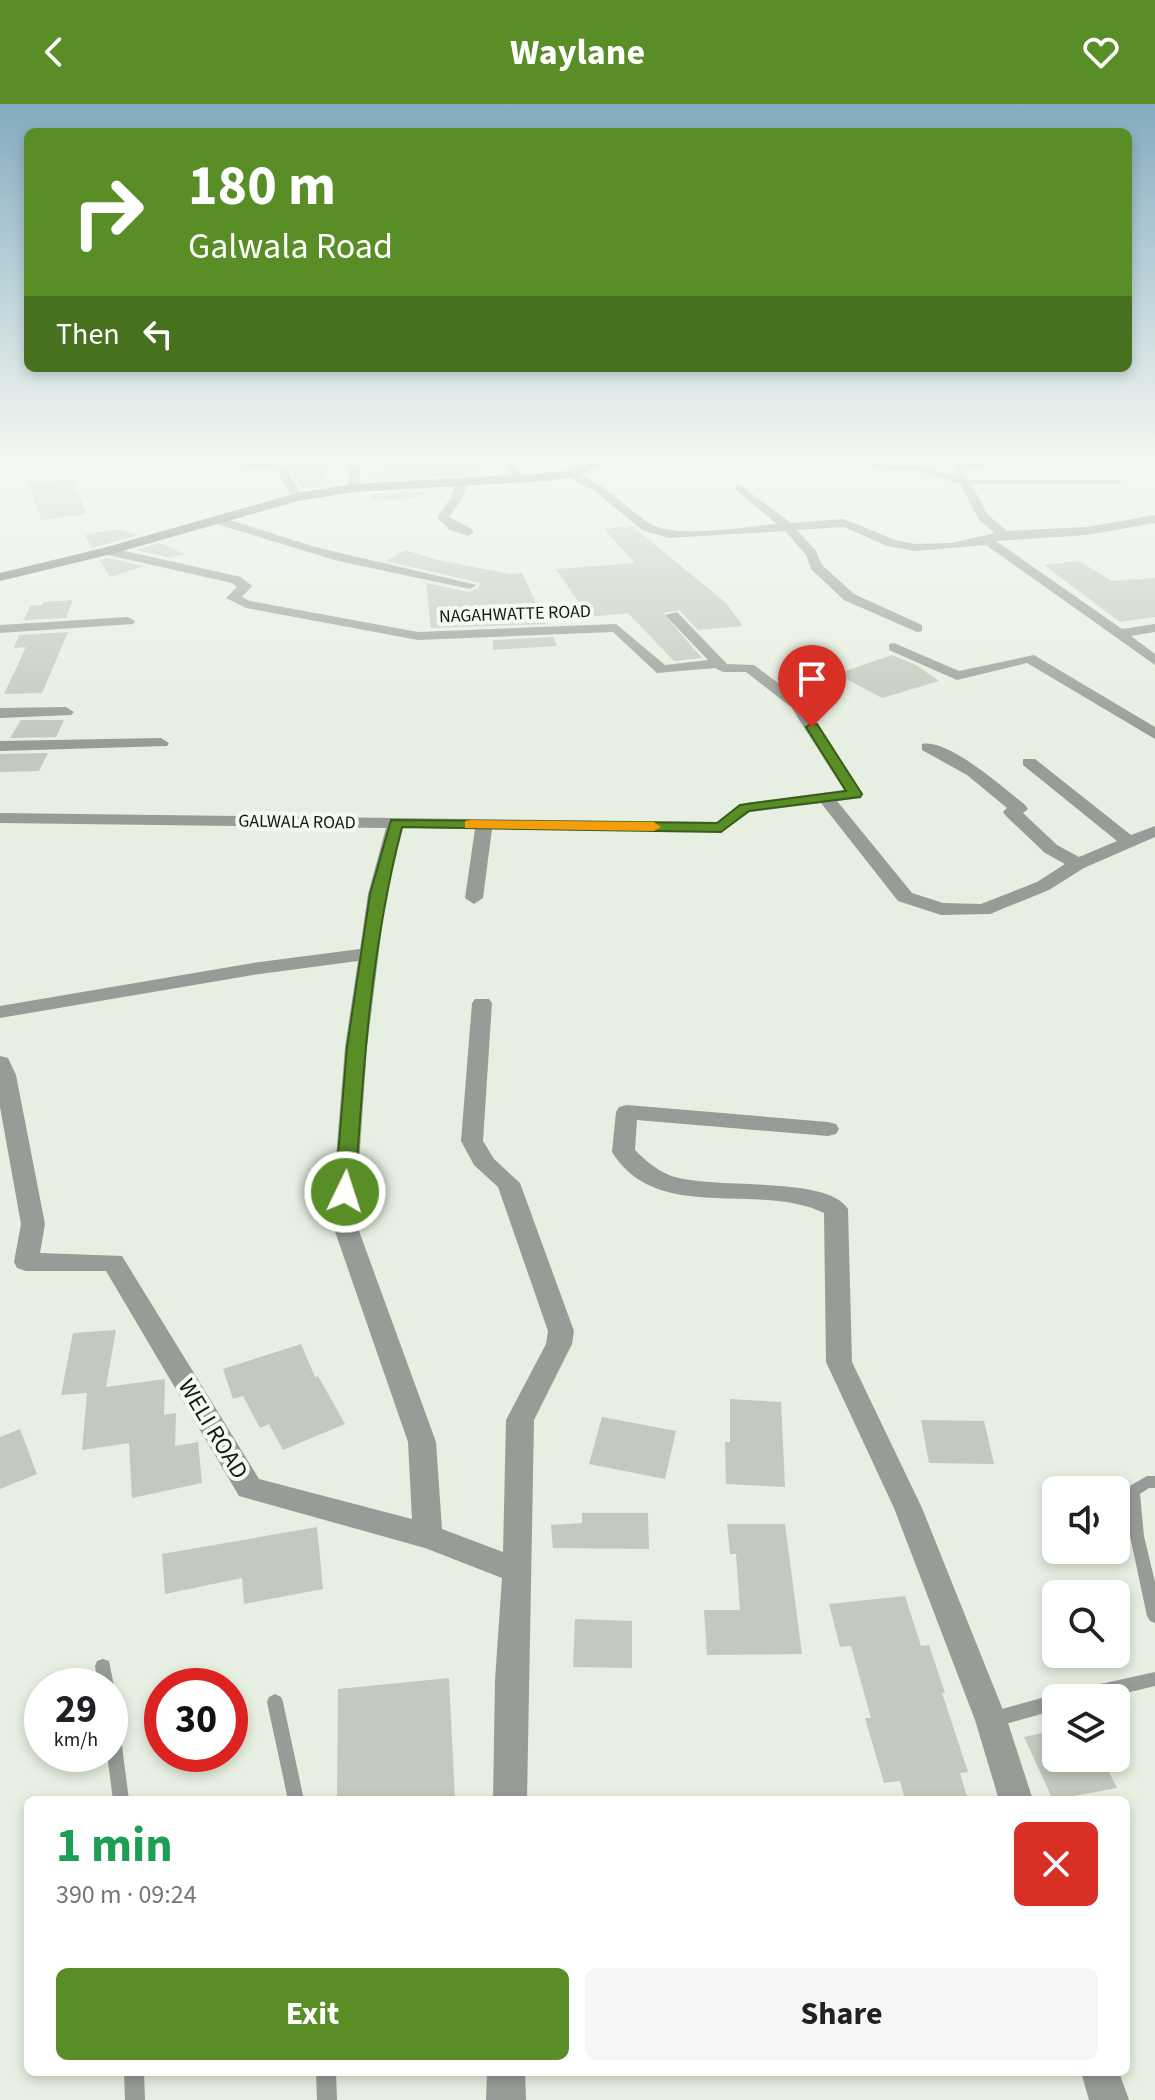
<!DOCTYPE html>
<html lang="en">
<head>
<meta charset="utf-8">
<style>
  body { margin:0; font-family:"Source Sans 3",sans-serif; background:#f6f6f6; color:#202124; height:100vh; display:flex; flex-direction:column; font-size:30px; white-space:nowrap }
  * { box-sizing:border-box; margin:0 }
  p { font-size:26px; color:#757577 }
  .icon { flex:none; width:44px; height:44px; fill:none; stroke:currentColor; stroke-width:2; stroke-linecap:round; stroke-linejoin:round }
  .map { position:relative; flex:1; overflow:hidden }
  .drawer { position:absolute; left:24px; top:1692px; width:1106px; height:280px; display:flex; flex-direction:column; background:#fff; border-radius:12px; box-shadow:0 4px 12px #0003 }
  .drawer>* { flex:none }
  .hud { position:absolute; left:24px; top:24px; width:1108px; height:244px; border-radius:12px; box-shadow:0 4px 12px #0003; background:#598e27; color:#fff; overflow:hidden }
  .tools { position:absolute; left:1042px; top:1372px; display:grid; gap:16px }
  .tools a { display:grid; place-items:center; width:88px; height:88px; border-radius:12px; background:#fff; box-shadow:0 4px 12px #0003; font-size:40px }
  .speed { position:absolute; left:24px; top:1564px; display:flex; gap:16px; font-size:40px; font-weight:700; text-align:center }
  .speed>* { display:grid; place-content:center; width:104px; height:104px; border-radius:50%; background:#fff; box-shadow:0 4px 12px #0003; line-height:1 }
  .speed small { font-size:20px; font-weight:400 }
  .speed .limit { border:12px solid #d22; background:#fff; color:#111 }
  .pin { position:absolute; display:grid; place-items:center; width:68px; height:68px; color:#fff; margin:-82px -34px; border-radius:50% 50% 50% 0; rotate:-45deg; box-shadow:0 0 8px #0007 }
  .pin .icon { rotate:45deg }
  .me { position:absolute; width:88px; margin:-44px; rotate:4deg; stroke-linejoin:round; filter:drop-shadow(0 0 6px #0008) }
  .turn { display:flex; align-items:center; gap:28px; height:168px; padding:0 32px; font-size:36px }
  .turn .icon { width:104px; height:104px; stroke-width:2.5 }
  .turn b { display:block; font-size:56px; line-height:68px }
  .then { display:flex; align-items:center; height:76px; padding:0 32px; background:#0003; gap:16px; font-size:30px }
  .round { display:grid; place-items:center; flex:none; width:84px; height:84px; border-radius:12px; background:#f6f6f6 }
  .overview { display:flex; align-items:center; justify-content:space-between; height:136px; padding:0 32px }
  h1 { font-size:48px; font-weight:700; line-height:60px; color:#1e9e55 }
  .button { display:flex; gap:16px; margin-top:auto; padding:16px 32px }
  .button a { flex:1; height:92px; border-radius:12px; background:#598e27; color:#fff; font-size:32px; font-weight:700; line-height:92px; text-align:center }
  .button a+a { background:#f6f6f6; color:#202124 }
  header { display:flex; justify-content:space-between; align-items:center; height:104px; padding:0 32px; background:#598e27; color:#fff; font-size:36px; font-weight:700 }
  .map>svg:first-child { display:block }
</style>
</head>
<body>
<header><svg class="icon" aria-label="back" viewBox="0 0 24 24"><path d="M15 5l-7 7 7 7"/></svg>Waylane<svg class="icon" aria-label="heart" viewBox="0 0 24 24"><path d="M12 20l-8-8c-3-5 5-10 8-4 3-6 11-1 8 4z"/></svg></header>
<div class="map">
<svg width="1155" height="1996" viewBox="0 0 1155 1996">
  <rect width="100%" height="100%" fill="#e6efe1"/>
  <path fill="#c1cabc" d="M280,353H334L319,382L302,384Z
    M403,353H481V370L370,376L369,365L401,364Z
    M72,376L87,410L41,416L28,378Z
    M431,387L410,395L371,397V390Z
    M632,422L726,499L743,522L698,526L679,506L663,509L702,554L674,557L628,509L589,513L556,465L635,459L604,425Z
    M118,425L139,431L92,444L85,431Z
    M160,439L184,450L170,454L136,446Z
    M405,446L437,456L512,470L522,469L546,520L431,524L426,479L469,488L478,484L480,479L386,457Z
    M108,454L144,462L110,473L100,456Z
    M1079,457L1112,477L1155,474V513L1120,518L1044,461Z
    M73,496L66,514L24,516L30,502L42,501L44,498Z
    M68,528L42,589L4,590L26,543L14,544L19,531Z
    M553,533L557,542L493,546V536Z
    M892,551L916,561L939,577L882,594L837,570Z
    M21,616H64L56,633L10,634Z
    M48,649L39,667L0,668V650Z
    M116,1226L106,1283L165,1275L164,1311L176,1309L175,1342L198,1338L202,1379L132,1394L129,1339L82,1346L87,1289L61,1291L73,1229Z
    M301,1240L315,1273L318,1272L345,1320L283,1346L269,1320L260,1324L243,1292L233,1295L223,1265Z
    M730,1295L781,1298L785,1383L726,1380L725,1338H730Z
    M602,1313L676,1327L665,1375L589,1360Z
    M921,1316L984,1317L994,1360L929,1359Z
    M20,1325L37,1370L0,1385V1333Z
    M582,1409H648L649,1445L553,1444L551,1421L582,1419Z
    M727,1420H785L802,1550L707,1551L704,1506H740L736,1450H730Z
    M317,1423L323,1485L244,1500L242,1474L165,1490L162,1450Z
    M905,1492L921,1542L929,1541L945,1589H942L968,1668L960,1669L968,1696H905L900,1677L884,1679L865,1614H871L851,1542L840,1543L829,1500Z
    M575,1515L632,1517V1564L573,1563Z
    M449,1574L455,1696H337L338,1585Z
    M1056,1626V1654H1102L1117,1684L1053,1696L1024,1633Z"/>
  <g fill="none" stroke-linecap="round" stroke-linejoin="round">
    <path fill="#989c96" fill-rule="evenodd" d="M1057,356L1059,359L961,364L967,376H1119L1122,378L1119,380H965L962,378L954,362L957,360Z
      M1147,1372H1155V1384H1149L1140,1390L1144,1432L1155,1478V1519L1150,1517L1147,1512L1130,1432L1126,1387L1128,1383Z
      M103,1555L109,1557L114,1582L110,1588V1582H98L95,1562L97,1557Z
      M1155,1568V1582L1105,1594H1065L1067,1589L1073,1586Z
      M275,1590L281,1593L283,1598L304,1696H288L267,1598L269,1593Z
      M1056,1590L1062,1594H1056V1606L991,1624L985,1621L983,1616L985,1611L991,1608Z
      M110,1603L116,1606L118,1611L129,1696H113L107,1650H110Z
      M124,1968H144L145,1996H125Z
      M316,1968H336L337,1996H317Z"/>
    <path fill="#989c96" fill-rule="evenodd" d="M147,353H201L279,360L286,364L303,393L293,395L278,368L272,365L152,356Z
      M350,353H361L360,384L354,387L348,384Z
      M503,353H514L521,376H513Z
      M835,353L919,361L969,376L988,411L1007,427L1087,423L1155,411V419L1087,431L996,437L1122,525L1155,520V528L1131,532L1155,550V561L986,441L915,447L887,442L844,423L797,426L816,447L822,461L854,490L922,521V527L917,528L844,496L811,465L806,451L785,427L669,434L642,426L595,387L562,370C582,357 631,409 649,419C677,436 744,422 777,420L736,386V382L740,381L791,419L844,415L895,436L915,440L952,439L995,429L979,416L960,380L918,367L877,365Z
      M462,374L468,377L463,393L449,413L472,425L474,428L468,432L450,426L437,414L451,393L456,377Z
      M217,412L315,443L477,481L470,485L338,457L213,419L211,416Z
      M107,443L241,473L252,482L242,493L250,497L418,528L616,520L665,561L708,556L665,511L677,508L727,560L754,561L802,597L863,690L861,694L837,697L912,789L943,799L981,800L1037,778L1065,760L1045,749L1006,712L1003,708L1007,704L967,671L922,646V640C948,634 1005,685 1025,701L1028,705L1023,709L1057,741L1079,753L1117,737L1023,661V655H1035L1131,731L1155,722V733L1084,764L1049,786L990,810L941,811L898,797L821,699L750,708L721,728L492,725L483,794L474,800L465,794L475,725L403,724L386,790L367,943L355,1116L436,1338L442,1425L503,1448L506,1316L546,1240L548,1227L498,1083L474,1061L461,1037L472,899L475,895H489L492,899L483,1037L494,1055L520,1079L574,1227L572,1240L534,1316L527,1696H493L495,1576L502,1474L425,1444L239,1392L106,1167H26L17,1164L14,1158L21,1120L0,1003V952L8,954L16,971L45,1120L40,1149L122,1152L259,1375L412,1415L408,1338L331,1116L345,943L358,857L253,871L0,914V902L253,859L360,845L368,790L386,724L0,719V709L717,718L745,699L844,686L791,603L746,568H723L715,564L657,569L613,528L418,536L246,504L226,494L237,483L232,479L103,450L101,447Z
      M128,513L135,517L133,520L0,529V521Z
      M894,539L959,567L1034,551L1155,623V635L1027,559L957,576L889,546V540Z
      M66,603L74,608L71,611L0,614V604Z
      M161,634L169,639L167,642L0,647V637Z
      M627,1001L828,1018L836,1020L839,1025L836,1030L828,1032L637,1016L635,1046C645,1056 655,1065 669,1071C708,1087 827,1070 848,1105L852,1258L922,1404L1007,1616L1033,1696H999L975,1616L894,1404L826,1258L824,1109C760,1077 657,1121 612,1048L616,1008L619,1003Z
      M487,1968H525L526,1996H486Z
      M1081,1968H1119L1129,1996H1089Z"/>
    <path fill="#70756d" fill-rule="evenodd" d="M607,353H626L572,373L546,377L354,388L298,397L112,450L0,477V469L103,444L297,389L354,380L546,369L566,367Z"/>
  </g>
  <linearGradient id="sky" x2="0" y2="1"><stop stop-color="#83abbf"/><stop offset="0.56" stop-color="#f4f8f2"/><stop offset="1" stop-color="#f4f8f2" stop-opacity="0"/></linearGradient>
  <rect width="1155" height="633" fill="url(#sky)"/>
  <path fill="#598e27" stroke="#3a5c19" stroke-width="2" d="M812,619L817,620L862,690L860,693L749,707L721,728L402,723C371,843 363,965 355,1088L345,1094L338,1092L335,1088L347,943L370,790L391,716L717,719L740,701L846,687L806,623Z"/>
  <path fill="#f59e0b" d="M470,716L654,718L661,723L654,727L465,724V717Z"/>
  <g text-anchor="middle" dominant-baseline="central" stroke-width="8" stroke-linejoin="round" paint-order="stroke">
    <g font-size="18" fill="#151813" stroke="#f4fcee">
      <text transform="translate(515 510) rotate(-2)">NAGAHWATTE ROAD</text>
      <text transform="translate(297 718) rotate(1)">GALWALA ROAD</text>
    </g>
    <g font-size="24" fill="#151813" stroke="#f4fcee">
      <text transform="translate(213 1325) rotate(59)">WELI ROAD</text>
    </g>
  </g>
</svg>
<div class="tools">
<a><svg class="icon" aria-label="sound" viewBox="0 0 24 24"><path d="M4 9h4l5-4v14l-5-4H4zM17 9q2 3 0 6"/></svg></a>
<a><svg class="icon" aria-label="search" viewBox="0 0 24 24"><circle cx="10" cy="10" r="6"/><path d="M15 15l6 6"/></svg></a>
<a><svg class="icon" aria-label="layers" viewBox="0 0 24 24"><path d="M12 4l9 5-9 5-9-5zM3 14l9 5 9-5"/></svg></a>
</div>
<div class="speed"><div>29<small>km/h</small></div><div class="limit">30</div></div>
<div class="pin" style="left:812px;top:623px;background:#d93025"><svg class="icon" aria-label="arrive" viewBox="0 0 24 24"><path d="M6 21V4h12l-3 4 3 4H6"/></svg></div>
<svg class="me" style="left:345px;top:1088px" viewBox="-20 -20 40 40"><circle r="17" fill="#598e27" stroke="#fff" stroke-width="3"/><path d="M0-11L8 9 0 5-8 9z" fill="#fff"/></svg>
<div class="hud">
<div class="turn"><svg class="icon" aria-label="right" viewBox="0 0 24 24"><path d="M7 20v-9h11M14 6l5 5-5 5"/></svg><div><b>180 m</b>Galwala Road</div></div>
<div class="then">Then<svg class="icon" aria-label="left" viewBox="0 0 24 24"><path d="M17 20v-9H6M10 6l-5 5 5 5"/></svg></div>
</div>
<section class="drawer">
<div class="overview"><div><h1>1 min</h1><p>390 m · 09:24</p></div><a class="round" style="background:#d93025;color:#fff"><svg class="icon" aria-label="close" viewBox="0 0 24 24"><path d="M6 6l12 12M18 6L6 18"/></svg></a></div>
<div class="button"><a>Exit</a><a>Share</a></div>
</section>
</div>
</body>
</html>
